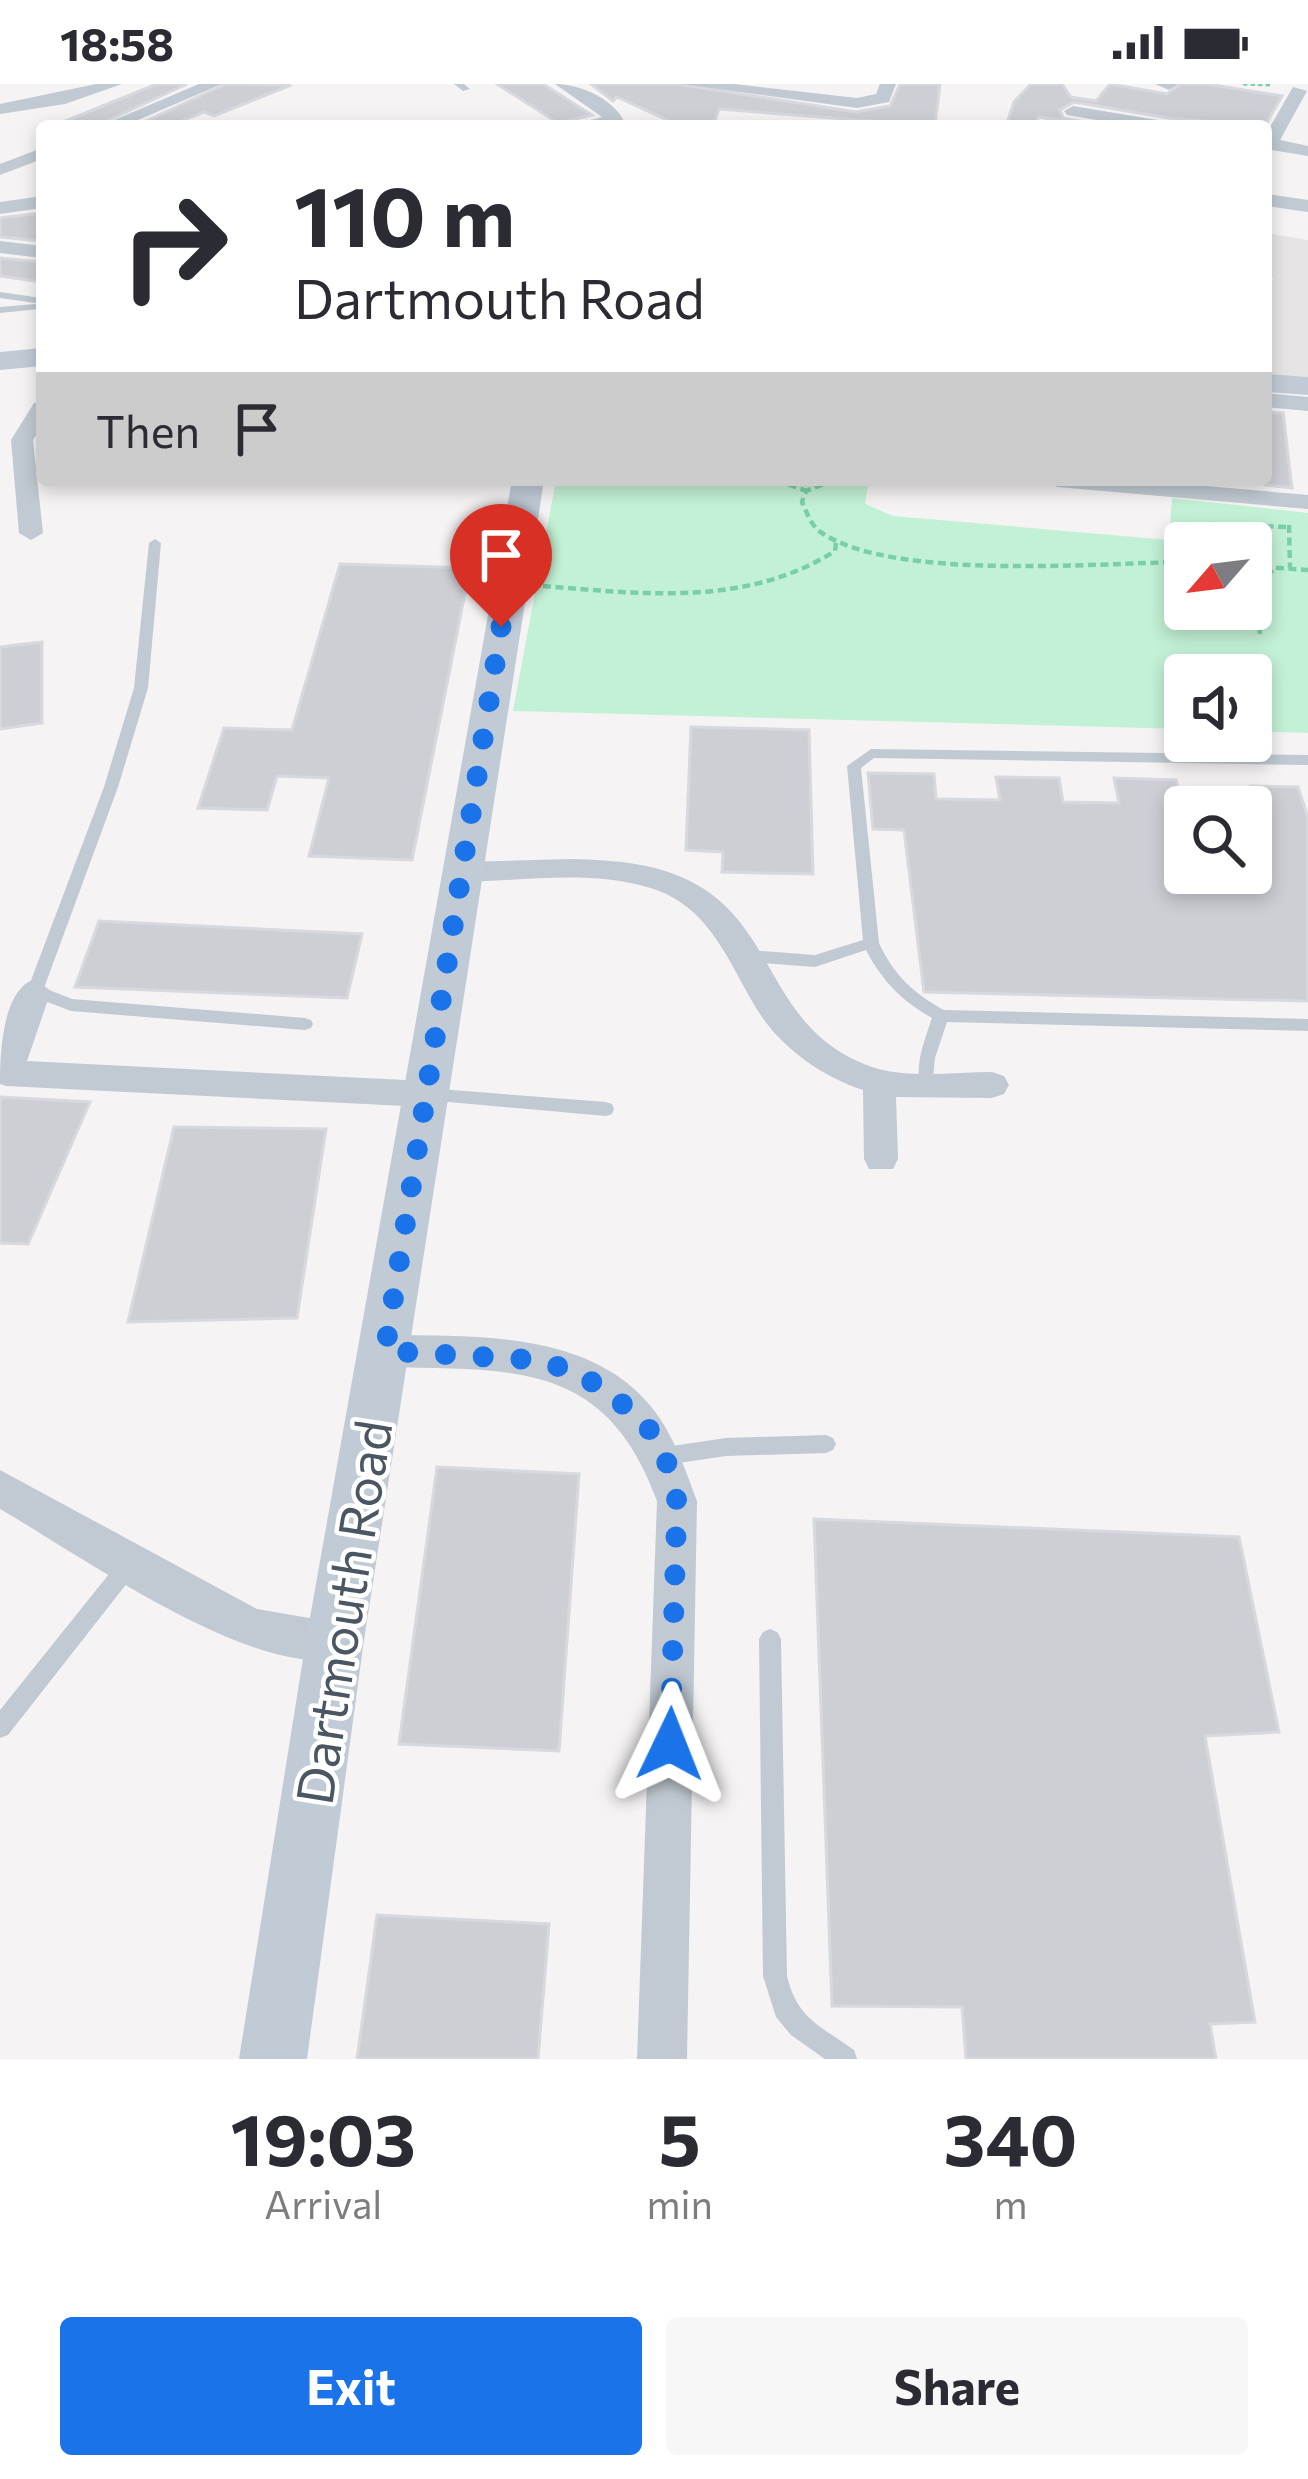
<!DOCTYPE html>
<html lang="en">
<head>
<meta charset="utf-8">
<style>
  body { margin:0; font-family:Commissioner,sans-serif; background:#f7f7f7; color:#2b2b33; height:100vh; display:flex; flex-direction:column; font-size:45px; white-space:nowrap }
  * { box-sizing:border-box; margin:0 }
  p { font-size:39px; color:#7c7c81 }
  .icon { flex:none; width:66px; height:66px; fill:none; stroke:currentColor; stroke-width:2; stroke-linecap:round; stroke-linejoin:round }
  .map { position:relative; height:1975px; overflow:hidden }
  .drawer { display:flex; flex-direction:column; background:#fff; flex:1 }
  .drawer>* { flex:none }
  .banner { position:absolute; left:36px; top:36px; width:1236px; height:366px; border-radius:12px; box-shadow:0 6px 18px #0003; background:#fff; color:#2b2b33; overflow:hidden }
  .needle { width:78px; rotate:242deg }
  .tools { position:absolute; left:1164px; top:438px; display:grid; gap:24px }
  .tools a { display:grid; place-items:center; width:108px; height:108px; border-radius:12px; background:#fff; box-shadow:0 6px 18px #0003; font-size:60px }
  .pin { position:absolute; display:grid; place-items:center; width:102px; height:102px; color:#fff; margin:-123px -51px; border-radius:50% 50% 50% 0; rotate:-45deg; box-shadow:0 0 12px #0007 }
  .pin .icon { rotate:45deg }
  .me { position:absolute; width:132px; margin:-66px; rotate:2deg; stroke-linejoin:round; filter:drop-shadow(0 0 9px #0008) }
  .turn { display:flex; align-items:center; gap:42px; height:252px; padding:0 60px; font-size:54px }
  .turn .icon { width:156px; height:156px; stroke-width:2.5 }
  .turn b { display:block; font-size:84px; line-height:102px }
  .then { display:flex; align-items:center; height:114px; padding:0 60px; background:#0003; gap:24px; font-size:45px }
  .eta { display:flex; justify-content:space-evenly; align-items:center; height:204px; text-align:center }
  .eta b { font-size:72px; font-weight:700; line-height:84px }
  .button { display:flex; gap:24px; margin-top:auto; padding:24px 60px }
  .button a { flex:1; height:138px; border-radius:12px; background:#1a73e8; color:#fff; font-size:48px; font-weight:700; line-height:138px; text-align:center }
  .button a+a { background:#f7f7f7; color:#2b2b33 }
  .status { display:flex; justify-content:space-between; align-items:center; height:84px; padding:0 60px; background:#fff; direction:ltr }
  .status svg { height:33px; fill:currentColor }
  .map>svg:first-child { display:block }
</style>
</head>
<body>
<div class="status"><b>18:58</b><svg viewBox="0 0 49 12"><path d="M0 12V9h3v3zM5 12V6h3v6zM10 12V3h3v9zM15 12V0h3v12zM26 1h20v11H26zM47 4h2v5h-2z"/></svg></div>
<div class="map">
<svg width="1308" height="1975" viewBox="0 0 1308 1975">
  <rect width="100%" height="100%" fill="#f5f3f3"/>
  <path fill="#e6e4e5" d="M1266,149L1308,156V293L1266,291V210L1274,194L1266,192Z"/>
  <path fill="#c3f1d5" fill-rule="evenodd" d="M556,396H869L865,420L893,432L1169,456L1172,414L1308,429V649L1251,647V591H1185V645L513,627ZM1185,459H1251V525H1185Z"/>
  <path fill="#cdcfd5" stroke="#d7d9de" stroke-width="3" d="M157,0H187L96,42H53Z
    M226,0L291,1L214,32L204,28L168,42H135Z
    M497,0H543L592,31L558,39Z
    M591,0H677L856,28L890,22L900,0H940L935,42L719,25L713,42L676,40L617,13L613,17Z
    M1031,0H1062L1071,13L1096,17L1110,0L1167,10L1181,0H1207L1282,12L1265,42L1169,34L1074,18L1060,26L1063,34L1105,42L1038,33L1035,42H1006L1014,18Z
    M42,129V157L0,153V134Z
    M0,174L42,178V198L0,192Z
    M1266,328L1283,329L1292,404L1266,401Z
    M340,480L470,484L412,776L309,772L329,694L277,692L267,726L198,724L224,644L292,646Z
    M42,558V639L0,645V563Z
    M691,643L809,646L813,790L722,788L723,768L686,766Z
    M868,689L934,690L936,715L1000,716L996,693L1059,694L1063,718L1119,719L1114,694L1176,696L1185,731V789H1251V702L1298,703L1308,734V917L924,908L904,746L873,745Z
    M99,837L362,850L347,914L75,903Z
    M0,1013L90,1018L28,1160L0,1159Z
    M174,1043L326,1045L297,1234L128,1238Z
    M437,1383L579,1390L559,1667L399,1660Z
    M814,1435L1239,1453L1279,1648L1205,1652L1255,1938L1210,1940L1216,1975H966L962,1923L832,1922Z
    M377,1831L549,1840L538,1975H357Z"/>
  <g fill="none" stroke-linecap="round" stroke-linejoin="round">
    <path stroke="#7ad0a6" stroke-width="3" stroke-dasharray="4.5 3" stroke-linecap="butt" d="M1243,0L1273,1"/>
    <path stroke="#7ad0a6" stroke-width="4.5" stroke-dasharray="8 4.5" stroke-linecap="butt" d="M777,396L806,407
      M834,396L806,407L802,418C807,429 811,442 822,449C894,497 1097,479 1185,478
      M1289,441L1290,484
      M1214,459L1210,440L1286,443
      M1251,482L1308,486
      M543,502C644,510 746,523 835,467L836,458
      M1260,550L1255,508L1274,484"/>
    <path fill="#c1cad2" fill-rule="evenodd" d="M454,0H464L470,5L463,7Z
      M0,208L42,214V220L0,214Z
      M35,220L39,221V225L0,229V223Z
      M155,455L161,459L148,604L118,703L44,904L72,915L305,934L311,936L313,940L311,944L305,946L71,927L29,911L27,907L104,703L134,604L149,459Z
      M871,665L1308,671V681L874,674L861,684L879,859C893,890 914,910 944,926L1308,935V947L947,938L935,974L932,1004H920C915,979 924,958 932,934C902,917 882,897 866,866L815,883L748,878L740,872L748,866L815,871L863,856L847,682Z
      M426,1004L606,1018L612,1020L614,1025L612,1030L606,1032L426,1016L420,1015L418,1010L420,1005Z
      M826,1351L833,1354L836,1360L833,1366L826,1369L726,1372L665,1381L658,1378L655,1372L658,1366L665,1363L726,1354Z
      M128,1472L135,1475L138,1482L135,1489L8,1651L0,1654V1626L121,1475Z
      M770,1545L777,1548L781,1555L787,1892C797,1935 821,1942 854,1966L857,1975H825L791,1951L776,1933L763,1892L759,1555L763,1548Z"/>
    <path fill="#c1cad2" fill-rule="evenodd" d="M96,0H122L65,20L0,30V20Z
      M199,0H222L124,42H100Z
      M555,0C582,0 618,17 626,42H569L602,33Z
      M681,0H734L857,14L876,10L880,0H896L889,18L857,24Z
      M1155,0H1177V1L1169,6Z
      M1293,3L1307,7L1280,56L1308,62V72L1266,65V50Z
      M1073,22L1163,37L1172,42H1132L1067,31L1064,27Z
      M42,64V75L0,91V80Z
      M1266,110L1308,116V128L1266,122Z
      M42,112V124L0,130V118Z
      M0,157L42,162V174L0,169Z
      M1266,309L1308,313V327L1266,323Z
      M42,317V342L33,356L43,449L31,456L19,449L11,356L34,319Z
      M1045,396H1137L1308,411V425L1057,403Z
      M570,775C616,776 664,779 704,805C778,853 772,948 872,983C908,995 954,988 992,988L1004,992L1009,1001L1004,1010L992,1014L896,1013L898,1075L893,1085H869L864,1075L863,1006C823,993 783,965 760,930C728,880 712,821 647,803C589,786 522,797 462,798L447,788L462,778Z
      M35,895L51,907L27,977L425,997L437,1001L442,1010L437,1019L425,1023L6,1002L0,1000C0,971 2,905 35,895Z
      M385,1251C471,1252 585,1247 647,1318C672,1346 684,1382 697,1417L687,1975H637L657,1417C606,1277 515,1286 385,1283L372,1279L366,1267L372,1255Z
      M0,1386L257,1525L350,1541L356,1556L350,1571C267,1605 77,1469 0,1425Z"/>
    <path fill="#c1cbd6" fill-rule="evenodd" d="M42,264V282L0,286V268Z
      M1266,290L1308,293V311L1266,308Z
      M512,396H544L364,1556L307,1975H239L306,1556Z"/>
  </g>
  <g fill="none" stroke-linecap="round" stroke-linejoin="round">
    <path stroke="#1a73e8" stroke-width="21" stroke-dasharray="0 37.8" d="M501,543L385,1267L538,1276L581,1290L643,1335L665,1372L677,1417L670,1660"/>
  </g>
  <g text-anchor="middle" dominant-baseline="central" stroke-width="9" stroke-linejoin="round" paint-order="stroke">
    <g font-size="51" fill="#4a5661" stroke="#fff">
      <text transform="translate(342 1528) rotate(-81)">Dartmouth Road</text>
    </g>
  </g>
</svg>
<div class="tools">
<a><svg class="needle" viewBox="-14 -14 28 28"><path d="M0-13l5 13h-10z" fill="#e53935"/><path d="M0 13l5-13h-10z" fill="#7c7c81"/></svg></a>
<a><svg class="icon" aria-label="sound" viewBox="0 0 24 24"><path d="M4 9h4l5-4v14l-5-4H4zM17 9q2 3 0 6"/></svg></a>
<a><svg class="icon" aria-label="search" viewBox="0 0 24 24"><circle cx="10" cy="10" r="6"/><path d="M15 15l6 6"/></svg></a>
</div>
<div class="pin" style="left:501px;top:543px;background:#d93025"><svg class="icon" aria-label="arrive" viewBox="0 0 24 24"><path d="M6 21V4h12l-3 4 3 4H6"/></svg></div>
<svg class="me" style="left:670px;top:1660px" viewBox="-20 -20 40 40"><path d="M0-17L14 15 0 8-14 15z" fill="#1a73e8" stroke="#fff" stroke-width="4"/></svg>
<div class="banner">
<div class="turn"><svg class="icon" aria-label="right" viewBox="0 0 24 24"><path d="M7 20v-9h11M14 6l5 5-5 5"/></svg><div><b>110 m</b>Dartmouth Road</div></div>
<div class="then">Then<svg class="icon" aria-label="arrive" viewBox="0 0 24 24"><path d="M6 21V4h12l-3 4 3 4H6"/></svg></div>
</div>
</div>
<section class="drawer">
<div class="eta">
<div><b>19:03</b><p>Arrival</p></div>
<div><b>5</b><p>min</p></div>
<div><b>340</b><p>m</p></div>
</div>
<div class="button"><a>Exit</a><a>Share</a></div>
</section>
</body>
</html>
